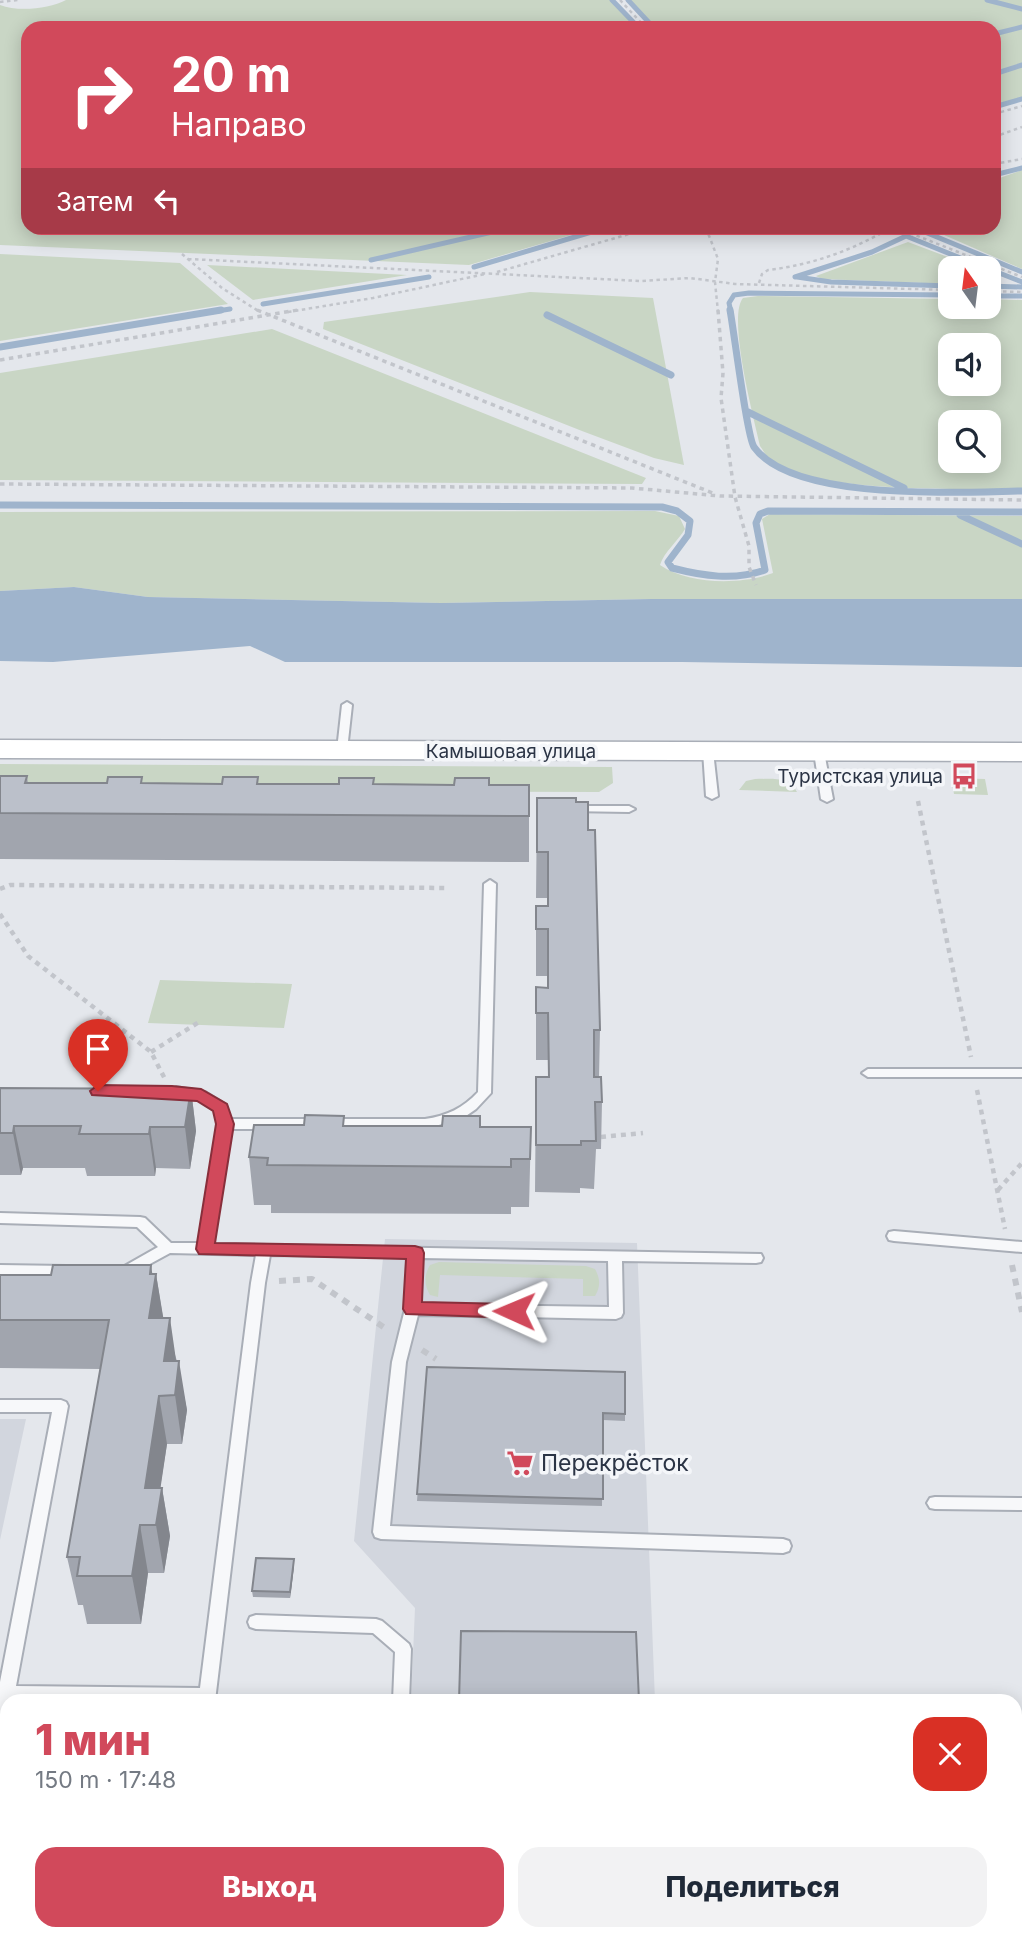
<!DOCTYPE html>
<html lang="ru">
<head>
<meta charset="utf-8">
<style>
  body { margin:0; font-family:Inter,sans-serif; background:#f2f2f3; color:#1f2937; height:100vh; display:flex; flex-direction:column; font-size:26px; white-space:nowrap }
  * { box-sizing:border-box; margin:0 }
  p { font-size:23px; color:#747a83 }
  .icon { flex:none; width:38px; height:38px; fill:none; stroke:currentColor; stroke-width:2; stroke-linecap:round; stroke-linejoin:round }
  .map { position:relative; flex:1; overflow:hidden }
  .details { position:absolute; left:0px; top:1694px; width:1022px; height:247px; display:flex; flex-direction:column; background:#fff; border-radius:21px 21px 0 0; box-shadow:0 4px 18px #0003 }
  .details>* { flex:none }
  .banner { position:absolute; left:21px; top:21px; width:980px; height:214px; border-radius:21px; box-shadow:0 4px 18px #0003; background:#d1495b; color:#fff; overflow:hidden }
  .needle { width:46px; rotate:346deg }
  .tools { position:absolute; left:938px; top:256px; display:grid; gap:14px }
  .tools a { display:grid; place-items:center; width:63px; height:63px; border-radius:14px; background:#fff; box-shadow:0 4px 18px #0003; font-size:35px }
  .pin { position:absolute; display:grid; place-items:center; width:60px; height:60px; color:#fff; margin:-72px -30px; border-radius:50% 50% 50% 0; rotate:-45deg; box-shadow:0 0 7px #0007 }
  .pin .icon { rotate:45deg }
  .me { position:absolute; width:77px; margin:-38px; rotate:271deg; stroke-linejoin:round; filter:drop-shadow(0 0 5px #0008) }
  .turn { display:flex; align-items:center; gap:24px; height:147px; padding:0 35px; font-size:32px }
  .turn .icon { width:91px; height:91px; stroke-width:2.5 }
  .turn b { display:block; font-size:49px; line-height:60px }
  .then { display:flex; align-items:center; height:66px; padding:0 35px; background:#0003; gap:14px; font-size:26px }
  .round { display:grid; place-items:center; flex:none; width:74px; height:74px; border-radius:21px; background:#f2f2f3 }
  .summary { display:flex; align-items:center; justify-content:space-between; height:119px; padding:0 35px }
  h1 { font-size:42px; font-weight:800; line-height:52px; color:#d1495b }
  .button { display:flex; gap:14px; margin-top:auto; padding:14px 35px }
  .button a { flex:1; height:80px; border-radius:21px; background:#d1495b; color:#fff; font-size:28px; font-weight:800; line-height:80px; text-align:center }
  .button a+a { background:#f2f2f3; color:#1f2937 }
  .map>svg:first-child { display:block }
</style>
</head>
<body>
<div class="map">
<svg width="1022" height="1940" viewBox="0 0 1022 1940">
  <rect width="100%" height="100%" fill="#e4e7ec"/>
  <path fill="#d2d6de" d="M385,1239L637,1243L655,1701H411L415,1608L354,1541Z
    M0,1419H26L0,1540Z"/>
  <path fill="#c9d6c5" fill-rule="evenodd" d="M66,0H610L637,28H28V228H595L469,265L0,245V5C18,12 49,9 66,0Z
    M630,0H1022V99L994,107V28H657Z
    M1022,170V269L928,228H994V180Z
    M908,242L977,268H950V284L822,279L816,276Z
    M0,254L180,263L228,304L0,341Z
    M207,265L407,275L253,300Z
    M530,292L653,298L684,465L654,458L582,431L323,329L324,322Z
    M758,296L950,299V306H989V299L1022,300V489C963,488 815,495 770,459C766,456 763,450 760,446C754,419 727,317 743,298ZM950,345H989V383H950ZM950,422H989V460H950Z
    M272,329L646,478L642,484L0,480V373Z
    M655,511L679,516L685,529C678,541 664,552 660,565C689,585 742,585 773,573L762,519L770,514L1022,516V599H651L441,603L148,597L74,587L0,591V512Z
    M0,764L612,767L613,783L599,792L0,790Z
    M951,778L985,779L988,795L954,794Z
    M755,779C771,779 789,776 797,792L739,790L746,781Z
    M160,980L292,984L284,1028L148,1023Z
    M439,1262L586,1266L595,1269C600,1278 601,1286 595,1296H583V1279L440,1275L438,1297L430,1295C424,1285 424,1275 430,1265Z"/>
  <path fill="#9fb4cc" d="M74,587L148,597L441,603L651,599H1022V667L682,662H285L250,646L53,662L0,661V591Z"/>
  <g fill="none" stroke-linecap="round" stroke-linejoin="round">
    <path stroke="#9fb4cc" stroke-width="5" d="M612,0L639,28
      M628,0L654,28
      M987,0L1022,9
      M994,34L1022,27
      M994,74L1022,65
      M994,107L1022,99
      M994,175L1022,168
      M923,228L920,230L1022,272
      M371,260L510,228
      M474,267L605,228
      M989,269L1022,282
      M795,277L872,252L906,236L985,268
      M797,277L831,282L950,286
      M989,286L1022,287
      M989,296H1022
      M263,304L429,277
      M211,312L230,309
      M731,312L729,303L734,295L749,293L950,295"/>
    <path stroke="#9fb4cc" stroke-width="7" d="M730,310C734,331 747,437 754,447C793,502 960,492 1022,491
      M547,315L671,375
      M0,347L221,310
      M746,411L904,488
      M0,505L662,507L677,511L690,521L688,535L668,562L672,568C703,576 734,581 765,570L756,523L760,514L768,511L1022,512
      M960,515L1022,544"/>
    <g stroke="#a9aeb7" stroke-width="4">
      <path id="lane" d="M347,702L352,705L347,750L342,753L337,750L342,705Z
        M708,748L713,751L718,796L712,799L706,796L703,751Z
        M819,749L824,752L833,799L827,802L821,799L814,752Z
        M571,806H629L635,809L629,812L567,811L565,809L567,807Z
        M490,880L496,884L491,1093L476,1109L463,1118L425,1129H231L213,1244L761,1254L763,1258L761,1262L756,1263L622,1261L623,1313L621,1317L616,1319L418,1315L406,1362L390,1526L783,1539L789,1541L791,1546L789,1551L783,1553L381,1539L375,1537L373,1532L392,1362L405,1309L408,1257L270,1255L265,1283L215,1701H7V1729L0,1734V1682L52,1412H0V1400H61L66,1402L68,1406L16,1686L200,1688L251,1283L256,1255L170,1253L126,1277L121,1276L119,1272L121,1268L158,1247L137,1227L0,1223V1213L140,1217L145,1218L171,1243H199L218,1124L215,1110L197,1099L171,1095L169,1092L171,1089L176,1087L205,1092L226,1105L230,1119H425C447,1116 463,1108 478,1092L484,884ZM422,1258L608,1261L609,1307L419,1304Z
        M868,1069H1022V1077H868L862,1073Z
        M894,1231L1022,1242V1252L894,1241L889,1240L887,1236L889,1232Z
        M0,1265L66,1266L71,1267L73,1271L71,1275L66,1276L0,1275Z
        M935,1497L1022,1498V1510L935,1509L930,1508L927,1503L930,1498Z
        M256,1615L376,1619L382,1621L409,1644L411,1649L409,1701H393L395,1652L373,1633L256,1629L250,1627L248,1622L250,1617Z
        M0,1835H7V1851H0Z
        M420,1934H627L625,1940H422Z"/>
    </g>
    <g stroke="#a9aeb7" stroke-width="4">
      <path id="street" d="M798,1934H834L835,1940H799Z"/>
    </g>
    <g stroke="#a9aeb7" stroke-width="3">
      <path id="secondary" d="M0,740L1022,743V761L0,758Z"/>
    </g>
    <path stroke="#c2c5cb" stroke-width="2.5" stroke-dasharray="3.5 3.5" stroke-linecap="butt" d="M620,0L646,28
      M0,2L18,0
      M994,114L1022,106
      M994,137L1022,127
      M994,164L1022,159
      M706,228L718,259L715,282L718,312
      M897,228L1022,277
      M182,254L222,288L260,312
      M188,259L641,281L690,278L735,284L950,290
      M497,272L640,231L679,228
      M759,283L762,274L768,270C810,265 848,252 885,231V228
      M989,291L1022,292
      M288,312L373,298L485,274"/>
    <path stroke="#c2c5cb" stroke-width="3.5" stroke-dasharray="4.5 4.5" stroke-linecap="butt" d="M257,310L715,494
      M718,310L723,373L721,398L735,497L749,546V567L756,585
      M0,360L298,310
      M0,484L632,488L720,496L1022,500"/>
    <path stroke="#c2c5cb" stroke-width="4.5" stroke-dasharray="5 5" stroke-linecap="butt" d="M918,801L971,1057
      M0,889L10,885L448,888
      M0,914L28,956L151,1052L165,1079
      M151,1052L199,1022
      M977,1090L1005,1229
      M601,1137L643,1133
      M998,1190L1022,1163"/>
    <path stroke="#c2c5cb" stroke-width="6" stroke-dasharray="7 7" stroke-linecap="butt" d="M1012,1265L1022,1312
      M279,1281L312,1279L388,1330
      M422,1350L436,1359
      M395,1934V1940"/>
    <use href="#lane" fill="#f7f8fa" fill-rule="evenodd"/>
    <use href="#street" fill="#f7f8fa" fill-rule="evenodd"/>
    <use href="#secondary" fill="#fff" fill-rule="evenodd"/>
  </g>
  <path fill="#a1a5ae" d="M0,776H27L28,783L222,784L258,777V784L529,785V862L0,859Z
    M537,798L576,802L588,830L600,1030L599,1077L602,1102L601,1149H596L594,1189L580,1188V1193L535,1192L536,1077H548V1060H536V987L548,988V976H536V906H547V898H536Z
    M0,1088L191,1089L196,1131L190,1169L156,1168L155,1176H87L85,1168H23L21,1175H0Z
    M480,1127H531L529,1207H511V1214L271,1213V1205H254L249,1157Z
    M156,1274L163,1318L177,1361L187,1410L182,1444H167L160,1488H162L170,1536L164,1573H148L141,1624H87L83,1605H78L67,1557L100,1369L0,1368V1275Z
    M427,1367L625,1414V1421L603,1420L602,1506L417,1501Z
    M294,1559V1566L290,1598L253,1597L252,1591Z"/>
  <path fill="#83868d" d="M191,1089L196,1131L190,1169L185,1127Z
    M14,1126L23,1168L21,1175L13,1133Z
    M150,1127L156,1168L155,1176L149,1134Z
    M151,1265L154,1285L156,1274L164,1322L149,1318L150,1274Z
    M170,1318L177,1367L164,1361Z
    M179,1361L187,1410L182,1444L175,1395Z
    M159,1396L167,1444L155,1525L145,1488Z
    M162,1488L170,1536L164,1573L156,1525Z
    M140,1525L148,1573L141,1624L132,1576Z
    M294,1559V1566L290,1598V1592Z"/>
  <path fill="#bbc0ca" stroke="#83868d" stroke-width="2" d="M0,776H27L25,783H107L108,777H142L141,783L222,784L223,777H258L257,784H339V778H374L373,784L454,785L455,778H489V785H529V816L0,813Z
    M537,798H576V802H588V830H595L600,1030H594V1077H601L602,1102H595L596,1141H581V1145H536V1077H549L548,1013H536V987L548,988V929H536V906H548V852H537Z
    M0,1088L191,1089L185,1127H150L149,1134H79L81,1126H14L13,1133H0Z
    M305,1115L344,1116L343,1126H442L443,1116H480V1127H531L530,1159H511V1167L267,1165L268,1158L249,1157L254,1125H304Z
    M53,1265H151L150,1274H156L149,1318H170L164,1361H179L175,1395L159,1396L145,1488H162L156,1525H140L132,1576H77L80,1557H67L109,1320H0V1275H51Z
    M427,1367L625,1372V1414L603,1413V1499L417,1494Z
    M256,1558L294,1559L290,1592L252,1591Z
    M461,1631L636,1632L639,1701H459Z
    M0,1858H7V1934H351V1940H0Z"/>
  <path fill="#d1495b" stroke="#882f3b" stroke-width="2" d="M98,1085L172,1086L201,1089L227,1104L234,1124L215,1243L415,1246L422,1248L424,1253L422,1302L514,1304L521,1306L523,1311L521,1316L514,1318L406,1314L403,1309L406,1259L199,1254L196,1249L216,1124L213,1111L197,1101L92,1095L90,1091Z"/>
  <defs>
    <g id="bus-bare" transform="scale(2.1)"><path d="M-5-6H5V4H4V6H2V4H-2V6H-4V4H-5ZM-3.5-4V0h7V-4ZM-3.5 1.2v1.5H-2V1.2ZM2 1.2v1.5H3.5V1.2Z" fill="#d1495b" stroke="#f4f6f9" stroke-width="2.5" paint-order="stroke"/></g>
    <g id="supermarket-bare" transform="scale(2.1)"><path d="M-6-5.5h2.5l.6 2H6L4.5 2H-2.5L-4.4-4H-6ZM-1.5 3.2a1.3 1.3 0 1 0 .1 0ZM3 3.2a1.3 1.3 0 1 0 .1 0Z" fill="#d1495b" stroke="#f4f6f9" stroke-width="2.5" paint-order="stroke"/></g>
  </defs>
  <g fill-rule="evenodd">
    <use href="#bus-bare" x="964" y="776"/>
    <use href="#supermarket-bare" x="520" y="1463"/>
  </g>
  <g text-anchor="middle" dominant-baseline="central" stroke-width="7" stroke-linejoin="round" paint-order="stroke">
    <g font-size="19" fill="#2b3445" stroke="#f4f6f9">
      <text x="511" y="751">Камышовая улица</text>
    </g>
    <g font-size="19" fill="#2b3445" stroke="#f4f6f9" text-anchor="end">
      <text x="943" y="776">Туристская улица</text>
    </g>
    <g font-size="23" fill="#2b3445" stroke="#f4f6f9" text-anchor="start">
      <text x="541" y="1463">Перекрёсток</text>
    </g>
  </g>
</svg>
<div class="tools">
<a><svg class="needle" viewBox="-14 -14 28 28"><path d="M0-13l5 13h-10z" fill="#e53935"/><path d="M0 13l5-13h-10z" fill="#747a83"/></svg></a>
<a><svg class="icon" aria-label="sound" viewBox="0 0 24 24"><path d="M4 9h4l5-4v14l-5-4H4zM17 9q2 3 0 6"/></svg></a>
<a><svg class="icon" aria-label="search" viewBox="0 0 24 24"><circle cx="10" cy="10" r="6"/><path d="M15 15l6 6"/></svg></a>
</div>
<div class="pin" style="left:98px;top:1091px;background:#d93025"><svg class="icon" aria-label="arrive" viewBox="0 0 24 24"><path d="M6 21V4h12l-3 4 3 4H6"/></svg></div>
<svg class="me" style="left:514px;top:1311px" viewBox="-20 -20 40 40"><path d="M0-17L14 15 0 8-14 15z" fill="#d1495b" stroke="#fff" stroke-width="4"/></svg>
<div class="banner">
<div class="turn"><svg class="icon" aria-label="right" viewBox="0 0 24 24"><path d="M7 20v-9h11M14 6l5 5-5 5"/></svg><div><b>20 m</b>Направо</div></div>
<div class="then">Затем<svg class="icon" aria-label="left" viewBox="0 0 24 24"><path d="M17 20v-9H6M10 6l-5 5 5 5"/></svg></div>
</div>
<section class="details">
<div class="summary"><div><h1>1 мин</h1><p>150 m · 17:48</p></div><a class="round" style="background:#d93025;color:#fff"><svg class="icon" aria-label="close" viewBox="0 0 24 24"><path d="M6 6l12 12M18 6L6 18"/></svg></a></div>
<div class="button"><a>Выход</a><a>Поделиться</a></div>
</section>
</div>
</body>
</html>
